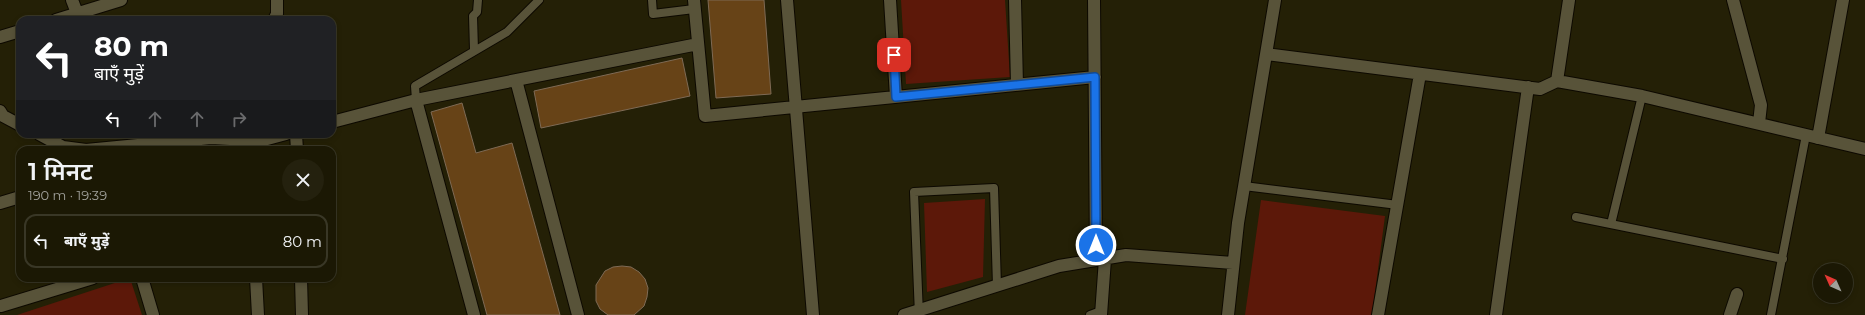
<!DOCTYPE html>
<html lang="hi">
<head>
<meta charset="utf-8">
<style>
  body { margin:0; font-family:Montserrat,"Noto Sans Devanagari",sans-serif; background:#24210e; color:#f1f3f6; height:100vh; display:flex; flex-direction:column; font-size:15px; white-space:nowrap }
  * { box-sizing:border-box; margin:0 }
  p { font-size:13px; color:#a0a09a }
  .icon { flex:none; width:22px; height:22px; fill:none; stroke:currentColor; stroke-width:2; stroke-linecap:round; stroke-linejoin:round }
  .map { position:relative; flex:1; overflow:hidden }
  .details { position:absolute; left:16px; top:146px; width:320px; height:136px; display:flex; flex-direction:column; background:#1b1804; border-radius:12px; box-shadow:0 2px 6px #0003,0 0 0 1px #393726 }
  .details>* { flex:none }
  .hud { position:absolute; left:16px; top:16px; width:320px; height:122px; border-radius:12px; box-shadow:0 2px 6px #0003,0 0 0 1px #393726; background:#202124; color:#fff; overflow:hidden }
  .needle { width:26px; rotate:315deg }
  .fabs { position:absolute; left:1813px; top:263px; display:grid; gap:8px }
  .fabs a { display:grid; place-items:center; width:40px; height:40px; border-radius:50%; background:#1b1804; box-shadow:0 2px 6px #0003,0 0 0 1px #393726; font-size:20px }
  .pin { position:absolute; display:grid; place-items:center; width:34px; height:34px; color:#fff; margin:-17px; border-radius:8px; box-shadow:0 2px 6px #0006 }
  .me { position:absolute; width:44px; margin:-22px; rotate:0deg; stroke-linejoin:round; filter:drop-shadow(0 0 3px #0008) }
  .turn { display:flex; align-items:center; gap:14px; height:84px; padding:0 12px; font-size:18px }
  .turn .icon { width:52px; height:52px; stroke-width:2.5 }
  .turn b { display:block; font-size:28px; line-height:34px }
  .lanes { display:flex; align-items:center; height:38px; padding:0 12px; background:#0003; justify-content:center; gap:20px; direction:ltr }
  .lanes .off { opacity:.35 }
  .round { display:grid; place-items:center; flex:none; width:42px; height:42px; border-radius:21px; background:#24210e }
  .summary { display:flex; align-items:center; justify-content:space-between; height:68px; padding:0 12px }
  h1 { font-size:24px; font-weight:600; line-height:30px }
  ul { padding:0; list-style:none }
  li { display:flex; align-items:center; gap:12px; height:54px; margin:0 8px 6px; padding:0 4px; border:2px solid #393726; border-radius:12px }
  li div { flex:1 }
  li b { display:block; font-size:15px }
  li em { font-style:normal }
  .map>svg:first-child { display:block }
</style>
</head>
<body>
<div class="map">
<svg width="1865" height="315" viewBox="0 0 1865 315">
  <rect width="100%" height="100%" fill="#242006"/>
  <path fill="#5c1809" d="M901,0H1005L1010,77L906,84Z
    M985,199L983,277L927,292L924,203Z
    M1261,200L1385,216L1372,315H1245Z
    M130,278L142,315H17Z"/>
  <path fill="#674317" stroke="#7e6a55" d="M708,0H764L771,94L716,98Z
    M682,58L690,96L541,128L534,91Z
    M462,103L476,153L512,143L560,315H487L431,112Z
    M622,266L631,267L639,272L645,279L648,288L647,297L644,306L634,315H608L600,309L596,301V285L605,271L613,267Z"/>
  <g fill="none" stroke-linecap="round" stroke-linejoin="round">
    <g stroke="#0d0900" stroke-width="10">
      <path id="service" d="M652,0L653,14L694,9
        M474,50L473,16L477,12L478,0
        M416,100L415,86L507,32L539,0
        M1244,186L1398,205
        M1576,217L1783,259
        M1611,224L1642,96
        M919,315L914,192L994,188L997,286
        M1090,315L1101,311
        M1771,315L1806,135"/>
    </g>
    <g stroke="#0d0900" stroke-width="14">
      <path id="minor" d="M72,0L77,13
        M694,0L705,116L1095,77
        M787,0L813,315
        M890,0L896,97
        M1015,0L1017,85
        M1094,0L1096,260
        M1733,0L1761,105L1759,123
        M56,20L121,0
        M274,20L277,14V0
        M0,37L20,31
        M1266,54L1540,89L1557,81L1642,96L1865,149
        M516,80L578,315
        M1557,81L1569,0
        M416,100L474,315
        M0,111L3,116L20,125
        M332,122L416,100L698,44
        M39,134L63,147L86,150L211,138L230,139L248,144L286,134
        M296,134L297,150
        M1818,138L1843,0
        M0,203L20,197
        M142,278L153,315
        M256,278L258,315
        M301,278L302,315
        M1,306L93,278
        M904,315L1059,266L1126,255L1233,263
        M1101,315L1105,259
        M1228,315L1238,223L1275,0
        M1378,315L1420,74
        M1496,315L1528,87
        M1730,315L1737,294"/>
    </g>
    <use href="#service" stroke="#585339" stroke-width="8"/>
    <use href="#minor" stroke="#585339" stroke-width="12"/>
  </g>
  <g fill="none" stroke-linecap="round" stroke-linejoin="round">
    <g stroke="#114b97" stroke-width="10">
      <path id="route" d="M894,55L896,97L1095,77L1096,245"/>
    </g>
    <use href="#route" stroke="#1a73e8" stroke-width="7"/>
  </g>
</svg>
<div class="fabs">
<a><svg class="needle" viewBox="-14 -14 28 28"><path d="M0-13l5 13h-10z" fill="#e53935"/><path d="M0 13l5-13h-10z" fill="#a0a09a"/></svg></a>
</div>
<div class="pin" style="left:894px;top:55px;background:#d93025"><svg class="icon" aria-label="arrive" viewBox="0 0 24 24"><path d="M6 21V4h12l-3 4 3 4H6"/></svg></div>
<svg class="me" style="left:1096px;top:245px" viewBox="-20 -20 40 40"><circle r="17" fill="#1a73e8" stroke="#fff" stroke-width="3"/><path d="M0-11L8 9 0 5-8 9z" fill="#fff"/></svg>
<div class="hud">
<div class="turn"><svg class="icon" aria-label="left" viewBox="0 0 24 24"><path d="M17 20v-9H6M10 6l-5 5 5 5"/></svg><div><b>80 m</b>बाएँ मुड़ें</div></div>
<div class="lanes"><svg class="icon" aria-label="left" viewBox="0 0 24 24"><path d="M17 20v-9H6M10 6l-5 5 5 5"/></svg><svg class="icon off" aria-label="ahead" viewBox="0 0 24 24"><path d="M12 20V5M6 11l6-6 6 6"/></svg><svg class="icon off" aria-label="ahead" viewBox="0 0 24 24"><path d="M12 20V5M6 11l6-6 6 6"/></svg><svg class="icon off" aria-label="right" viewBox="0 0 24 24"><path d="M7 20v-9h11M14 6l5 5-5 5"/></svg></div>
</div>
<section class="details">
<div class="summary"><div><h1>1 मिनट</h1><p>190 m · 19:39</p></div><a class="round"><svg class="icon" aria-label="close" viewBox="0 0 24 24"><path d="M6 6l12 12M18 6L6 18"/></svg></a></div>
<ul>
<li><svg class="icon" aria-label="left" viewBox="0 0 24 24"><path d="M17 20v-9H6M10 6l-5 5 5 5"/></svg><div><b>बाएँ मुड़ें</b></div><em>80 m</em></li>
</ul>
</section>
</div>
</body>
</html>
